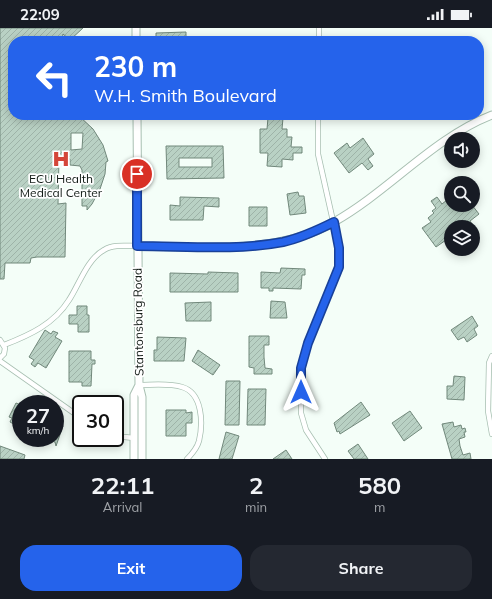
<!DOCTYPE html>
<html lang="en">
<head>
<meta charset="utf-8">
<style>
  body { margin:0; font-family:Mulish,sans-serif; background:#242831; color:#f1f3f6; height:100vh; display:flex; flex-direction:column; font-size:15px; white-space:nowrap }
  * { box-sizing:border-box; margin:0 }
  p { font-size:13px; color:#9ea1a6 }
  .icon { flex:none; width:22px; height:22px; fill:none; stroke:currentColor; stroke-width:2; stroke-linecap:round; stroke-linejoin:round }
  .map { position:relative; height:431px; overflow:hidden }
  .drawer { display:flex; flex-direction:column; background:#171b24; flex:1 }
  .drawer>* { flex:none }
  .guide { position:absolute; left:8px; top:8px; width:476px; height:84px; border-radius:16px; box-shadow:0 2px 10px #0003; background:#2563eb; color:#fff; overflow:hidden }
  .controls { position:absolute; left:444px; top:104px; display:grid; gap:8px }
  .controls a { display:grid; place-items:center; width:36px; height:36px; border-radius:50%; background:#171b24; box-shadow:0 2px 10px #0003; font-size:20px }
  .speed { position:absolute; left:12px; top:367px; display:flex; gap:8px; font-size:20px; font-weight:700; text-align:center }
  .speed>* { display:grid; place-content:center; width:52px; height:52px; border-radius:50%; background:#171b24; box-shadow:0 2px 10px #0003; line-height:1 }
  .speed small { font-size:10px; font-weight:400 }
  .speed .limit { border:2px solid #111; border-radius:6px; background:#fff; color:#111 }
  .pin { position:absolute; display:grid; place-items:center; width:34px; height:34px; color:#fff; margin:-17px; border:2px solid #fff; border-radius:50%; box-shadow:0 1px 4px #0007 }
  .me { position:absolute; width:44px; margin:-22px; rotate:0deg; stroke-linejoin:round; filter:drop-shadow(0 0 3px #0008) }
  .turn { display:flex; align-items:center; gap:14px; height:84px; padding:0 20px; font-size:18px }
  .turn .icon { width:52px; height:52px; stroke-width:2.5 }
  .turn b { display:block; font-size:28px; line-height:34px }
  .eta { display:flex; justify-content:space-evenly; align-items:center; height:68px; text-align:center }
  .eta b { font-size:24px; font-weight:700; line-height:28px }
  .button { display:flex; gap:8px; margin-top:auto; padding:8px 20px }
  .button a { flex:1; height:46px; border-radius:16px; background:#2563eb; color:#fff; font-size:16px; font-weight:700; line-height:46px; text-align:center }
  .button a+a { background:#242831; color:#f1f3f6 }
  .status { display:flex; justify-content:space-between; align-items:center; height:28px; padding:0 20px; background:#171b24; direction:ltr }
  .status svg { height:11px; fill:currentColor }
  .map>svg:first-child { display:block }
</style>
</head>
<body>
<div class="status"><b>22:09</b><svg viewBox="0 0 49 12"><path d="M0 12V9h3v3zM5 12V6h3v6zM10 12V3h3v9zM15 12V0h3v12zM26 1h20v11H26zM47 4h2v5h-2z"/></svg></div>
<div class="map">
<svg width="492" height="431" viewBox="0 0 492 431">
  <defs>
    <pattern id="building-hatch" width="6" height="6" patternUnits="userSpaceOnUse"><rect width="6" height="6" fill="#b9d1c4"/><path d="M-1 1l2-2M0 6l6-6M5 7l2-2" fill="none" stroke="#9eb3a8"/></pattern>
  </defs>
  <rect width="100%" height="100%" fill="#f4fef8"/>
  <path fill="url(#building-hatch)" stroke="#71887b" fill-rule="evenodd" d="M0,0H83L70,12L63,6L62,13H13V87H78L93,101L103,117L108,133L106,134L105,146L100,161L92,176L87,182V178H82V142L80,138L70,137V131L59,130L58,176L66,175L65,229H37L31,230L30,235H5L4,251H0ZM71,105H83L82,121L71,122Z
    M186,4V13H156V5Z
    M268,90H283L282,101H287V109H292L291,119H302V125H293V132L282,131V139L267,138L268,125H260V101H267Z
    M363,110L374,126L368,131L373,138L368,142L362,135L349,145L334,125L347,115L350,120Z
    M166,118H223L224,150L167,151ZM179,130H212V139H179Z
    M298,164L299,168H304L306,185L290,187L287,166Z
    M180,169L219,170V179L204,178L203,192H170V177L180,178Z
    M437,169L442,176L447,172L448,174L451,172V177H472L479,186L470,193L474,199H451V219L446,212L436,219L422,200L431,194L428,190L434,185L432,183L436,180L431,173Z
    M249,179H267V198H249Z
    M281,240L305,241V247H302L301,261L273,260V263H269V260H261V244L280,245Z
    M208,244L238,245V264H170V245L208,246Z
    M271,273L285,274L287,290H270Z
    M211,274V293H186L185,275Z
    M77,278H87V287H89V304H78V296H69V287H77Z
    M472,288L478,298L474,301L477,307L467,314L464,309L458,312L451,302Z
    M45,302L51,306L53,303L58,305L55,309L62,313L46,340L38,335L35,339L31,336L34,332L29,329Z
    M249,308H269V317H264V329L265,340L272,341V346H254V340L249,339Z
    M157,309L186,310L184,333H154V322H157Z
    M198,322L220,337L213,347L192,333Z
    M69,323H91V332H95V336H92L91,358H82V354H69Z
    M454,348L465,349L464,372L447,371V358H453Z
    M226,353H240L239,397H225Z
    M248,361H266L265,397H247Z
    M361,374L370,387L340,406L339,403L337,404L334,395Z
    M16,375L21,377V400L10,394L12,390L9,389Z
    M166,382H186V385L192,384V395H186V408H166Z
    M410,383L422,400L404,413L392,395Z
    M453,394L454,399L461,397L462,401L465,400L466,404H464L465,409L459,411L460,418L463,427L470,425L471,431H452L442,396Z
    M55,395L63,398L56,418L55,414L45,411L55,410Z
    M226,404L239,408L232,431H219Z
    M358,416L368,431H354L348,423Z
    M0,418L25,427L24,431H0Z
    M286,422L292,431H273Z"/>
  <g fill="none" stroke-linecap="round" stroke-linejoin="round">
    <g stroke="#a7bfb1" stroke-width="6">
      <path id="street" d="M319,13V0
        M318,87V126L339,220V239L313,302L301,340V385L306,402L325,431
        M0,312L5,320L4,326L0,330
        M4,317C30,307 54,296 69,272C79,257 87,231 104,222C113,216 127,218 137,218
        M492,328L489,335L488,383L492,406
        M0,333L81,390
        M139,357C153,357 169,355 182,359C203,365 203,396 199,413C197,420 192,426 187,431
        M115,408L134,410"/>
    </g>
    <g stroke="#a7bfb1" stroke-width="9">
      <path id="secondary" d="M137,218C201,218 276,228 334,194C389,163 433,110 492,87"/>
    </g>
    <g stroke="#a7bfb1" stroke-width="9">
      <path id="primary" d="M136,0V13
        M137,87L139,357L142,369V431
        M134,431V367L139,357"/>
    </g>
    <use href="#street" stroke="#fff" stroke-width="4.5"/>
    <use href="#secondary" stroke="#fff" stroke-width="7"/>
    <use href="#primary" stroke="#fff" stroke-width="7"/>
  </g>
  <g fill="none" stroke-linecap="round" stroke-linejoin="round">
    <g stroke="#184099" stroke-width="10">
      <path id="route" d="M137,146V218C185,218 236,223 283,214C301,210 318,202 334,194L339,220V239L308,315L301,340V364"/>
    </g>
    <use href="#route" stroke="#2563eb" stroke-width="7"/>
  </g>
  <defs>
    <g id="hospital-bare" transform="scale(1.38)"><path d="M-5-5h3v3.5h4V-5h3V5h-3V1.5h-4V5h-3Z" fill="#d44639" stroke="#fff" stroke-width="2.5" paint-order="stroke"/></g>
  </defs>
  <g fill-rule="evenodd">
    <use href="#hospital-bare" x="61" y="131"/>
  </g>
  <g text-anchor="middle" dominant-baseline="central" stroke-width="3.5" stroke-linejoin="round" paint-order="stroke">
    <g font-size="12" fill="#121b16" stroke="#fff">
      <text x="61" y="150">ECU Health<tspan x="61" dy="14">Medical Center</tspan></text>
    </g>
    <g font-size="12" fill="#121b16" stroke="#fff">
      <text transform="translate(138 294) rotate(-91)">Stantonsburg Road</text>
    </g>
  </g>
</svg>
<div class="controls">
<a><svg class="icon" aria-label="sound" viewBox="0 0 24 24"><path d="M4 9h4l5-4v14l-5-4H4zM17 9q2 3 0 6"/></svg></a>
<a><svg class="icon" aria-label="search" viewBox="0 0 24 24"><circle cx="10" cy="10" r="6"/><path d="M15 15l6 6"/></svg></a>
<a><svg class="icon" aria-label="layers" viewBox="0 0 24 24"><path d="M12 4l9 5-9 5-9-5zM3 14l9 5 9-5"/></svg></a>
</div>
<div class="speed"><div>27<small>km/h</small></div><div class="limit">30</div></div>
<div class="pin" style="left:137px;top:146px;background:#d93025"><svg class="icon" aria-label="arrive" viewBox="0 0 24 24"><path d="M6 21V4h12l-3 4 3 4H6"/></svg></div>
<svg class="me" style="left:301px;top:364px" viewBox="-20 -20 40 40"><path d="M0-17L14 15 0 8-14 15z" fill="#2563eb" stroke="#fff" stroke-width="4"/></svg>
<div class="guide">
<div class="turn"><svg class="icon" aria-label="left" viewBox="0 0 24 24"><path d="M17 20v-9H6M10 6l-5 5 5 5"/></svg><div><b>230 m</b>W.H. Smith Boulevard</div></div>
</div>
</div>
<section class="drawer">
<div class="eta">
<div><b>22:11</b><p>Arrival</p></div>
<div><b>2</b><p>min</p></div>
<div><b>580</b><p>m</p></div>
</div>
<div class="button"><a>Exit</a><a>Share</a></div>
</section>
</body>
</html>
